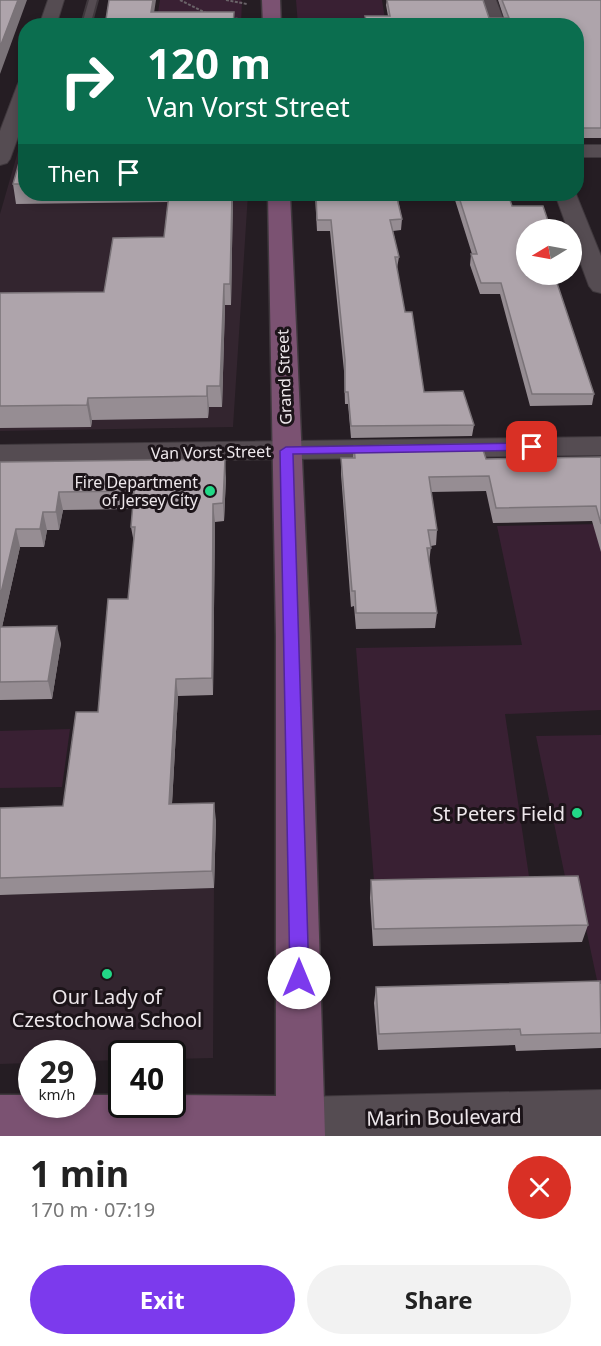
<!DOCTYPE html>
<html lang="en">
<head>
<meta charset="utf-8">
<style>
  body { margin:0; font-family:"Noto Sans",sans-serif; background:#f2f2f2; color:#222; height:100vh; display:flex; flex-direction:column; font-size:22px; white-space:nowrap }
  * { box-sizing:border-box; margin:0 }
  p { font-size:20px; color:#767676 }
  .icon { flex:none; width:33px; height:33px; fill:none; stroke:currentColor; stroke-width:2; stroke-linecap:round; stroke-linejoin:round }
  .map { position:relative; height:1136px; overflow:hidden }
  .details { display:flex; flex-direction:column; background:#fff; flex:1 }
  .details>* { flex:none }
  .banner { position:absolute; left:18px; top:18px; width:566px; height:183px; border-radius:24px; box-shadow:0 3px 9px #0003; background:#0b6e4f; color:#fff; overflow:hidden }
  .needle { width:39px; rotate:260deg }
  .fabs { position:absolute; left:516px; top:219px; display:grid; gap:12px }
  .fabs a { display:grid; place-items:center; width:66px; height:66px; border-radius:50%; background:#fff; box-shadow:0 3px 9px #0003; font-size:30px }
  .speed { position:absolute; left:18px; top:1040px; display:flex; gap:12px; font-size:30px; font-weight:700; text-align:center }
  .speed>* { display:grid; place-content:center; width:78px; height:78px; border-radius:50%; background:#fff; box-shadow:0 3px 9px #0003; line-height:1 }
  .speed small { font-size:15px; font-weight:400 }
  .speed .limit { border:3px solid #111; border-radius:9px; background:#fff; color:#111 }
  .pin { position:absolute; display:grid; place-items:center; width:51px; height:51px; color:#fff; margin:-26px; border-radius:12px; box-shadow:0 3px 9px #0006 }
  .me { position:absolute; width:66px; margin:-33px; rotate:0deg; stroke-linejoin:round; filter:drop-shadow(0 0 4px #0008) }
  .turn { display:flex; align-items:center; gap:21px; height:126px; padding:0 30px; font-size:27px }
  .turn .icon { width:78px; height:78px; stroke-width:2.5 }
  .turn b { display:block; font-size:42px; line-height:51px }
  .then { display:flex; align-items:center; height:57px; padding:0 30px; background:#0003; gap:12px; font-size:22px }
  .round { display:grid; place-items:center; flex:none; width:63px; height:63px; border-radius:32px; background:#f2f2f2 }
  .overview { display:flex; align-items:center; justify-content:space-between; height:102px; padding:0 30px }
  h1 { font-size:36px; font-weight:700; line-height:45px }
  .action { display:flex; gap:12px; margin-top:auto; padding:12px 30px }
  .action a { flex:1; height:69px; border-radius:36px; background:#7c3aed; color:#fff; font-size:24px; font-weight:700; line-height:69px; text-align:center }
  .action a+a { background:#f2f2f2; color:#222 }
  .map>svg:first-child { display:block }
</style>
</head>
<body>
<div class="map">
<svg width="601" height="1136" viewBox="0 0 601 1136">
  <rect width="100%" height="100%" fill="#251d23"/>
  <path fill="#33252f" d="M25,127L26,194H248L233,427L0,431V214Z
    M214,888L213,1058L173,1059L172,1053H122L121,1060L83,1061L82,1053H32L31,1063L0,1064V895Z"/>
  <path fill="#392033" d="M160,0H240L242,1L241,24L156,25Z
    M296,0H382L386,25H298Z
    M601,524V710L505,714L531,890L375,894L356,648L522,645L497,526Z
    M70,729L62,787L0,788V731Z
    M601,735V999L578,891H568L536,736Z"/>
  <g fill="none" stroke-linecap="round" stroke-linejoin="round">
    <g stroke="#3f383d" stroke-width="4">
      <path id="lane" d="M89,0H97L90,26L43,25L47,22L83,21Z"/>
    </g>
    <g stroke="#3f383d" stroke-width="2">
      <path id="street" d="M48,0H64L56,26H39Z
        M480,0H496L506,26H489Z
        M26,81V115L10,159L7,163L0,165V131L17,86L19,82Z
        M576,145H601V157H576Z
        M555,194H576L601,256V293L593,291L589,286L572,240V230H568Z
        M601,437V455L0,463V445Z
        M601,1090V1136H284L278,1120L285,1104L301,1097Z"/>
    </g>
    <g stroke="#3f383d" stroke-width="3">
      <path id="secondary" d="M262,0H280L281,26H263Z
        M268,194H290L310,636L325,1136H0V1095H32V1104H82V1095H122V1104H172V1095L276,1096V636Z"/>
    </g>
    <path stroke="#6a6368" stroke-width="2" stroke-dasharray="3 1.5" stroke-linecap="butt" d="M180,0L206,13
      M226,0L247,4
      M231,18L247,20"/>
    <use href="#lane" fill="#554c52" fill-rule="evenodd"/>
    <use href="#street" fill="#554c52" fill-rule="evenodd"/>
    <use href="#secondary" fill="#7b5272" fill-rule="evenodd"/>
  </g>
  <path fill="#968d93" d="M387,0H483L489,18H504L498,0H601V138H576V26H338L365,24V16H388L386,5Z
    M26,152V194H233L231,305H225L222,407H209L208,418L92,420L91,427L0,428V293L104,292L164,237L168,202L16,204L13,184Z
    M315,194H508L512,206L526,230L594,394L592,405L530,406L500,294H480L470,265L471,254H472L455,200H398L402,219L401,230L393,231L399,257L397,268L405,312L424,392L474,425L472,436L351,438L348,404H345L344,371L330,231H317Z
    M354,446L486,459L601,457V552L592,521L493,523L486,491L431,492L437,530L436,545L431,546L429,563L437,613L435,628L356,629L354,606L351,607L341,474V458H353Z
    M0,462L226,477L224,521L215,522L213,695L178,696L172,804L216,820L214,888L0,895V808L63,806L98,712L128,599L134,543L131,527L133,509L63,510L59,530H47L44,547H20L2,627L61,643L52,699L0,700Z
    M371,880L588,925L582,942L373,946L370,898Z
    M601,984V1048L516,1051L515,1045L378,1050L374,1003L376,987Z"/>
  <path fill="#7a7378" d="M18,0H27L0,74V47Z
    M153,0H156L152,26L151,12Z
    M232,194H233L231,305L230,284Z
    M224,284L225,305L222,407L220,386Z
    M207,386L209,407L208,418L207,396Z
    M88,398L92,420L91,427L87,405Z
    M225,459L226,477L224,521L223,503Z
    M59,492L63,510L59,530L56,512Z
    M213,504L215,522L213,695L212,678Z
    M43,512L47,530L44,547L40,529Z
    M16,529L20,547L0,636V597Z
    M57,626L61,643L52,699L48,681Z
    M176,679L178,696L171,821L169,804Z
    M214,803L216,820L214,888L212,871Z"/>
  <path fill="#aea4ab" stroke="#7a7378" stroke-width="1.5" d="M0,0H18L0,47Z
    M109,0H153L151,12H234L233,26H105Z
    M387,0H483L489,18H509L502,0H601V128H578L576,124V26H532L531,23L474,24L475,26H338L339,25L367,24L365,16H390Z
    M22,152H26V184H13Z
    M169,194H232L230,284H224L220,386H207V396L88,398L87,405L0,406V293L104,292L113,238L164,237Z
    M316,194H396L402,219L390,220L399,257H395L405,312H412L424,392L463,391L474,425L351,426L348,392H345V360L331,220H317Z
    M458,194H508L512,206H543L551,230H526V274H554L594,394H532L501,283H481L471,254H477Z
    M481,444L486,459L601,457V524L596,506L496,508L489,476L429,477L437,530H428L431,548H427L437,613H356L355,591H352L341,458H355L354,446Z
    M225,459L223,503L213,504L212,678L176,679L169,804L214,803L212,871L0,878V808L63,806L76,712H98L108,599H128L135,527H131L134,491L59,492L56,512H43L40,529H16L0,597V462Z
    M57,626L48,681L0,682V627Z
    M578,876L588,925L374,929L371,880Z
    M600,981L601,1033L521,1035L520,1029L379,1034L376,987Z"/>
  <path fill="#7c3aed" stroke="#51269a" stroke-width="1.5" d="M532,443L538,447L536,450L293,454L309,978L306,984L299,986L293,984L290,978L280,451L286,447Z"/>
  <g fill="#22d887" stroke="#1c1419" stroke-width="2">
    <circle cx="210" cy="491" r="6"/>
    <circle cx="577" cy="813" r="6"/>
    <circle cx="107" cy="974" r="6"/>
  </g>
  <g text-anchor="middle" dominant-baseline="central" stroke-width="6" stroke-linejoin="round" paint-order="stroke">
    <g font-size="16" fill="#ede7eb" stroke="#1c1419">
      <text transform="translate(284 377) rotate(-92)">Grand Street</text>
      <text transform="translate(211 452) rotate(-1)">Van Vorst Street</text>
    </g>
    <g font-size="16" fill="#ede7eb" stroke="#1c1419" text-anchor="end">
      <text x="198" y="482">Fire Department<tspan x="198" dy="18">of Jersey City</tspan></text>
    </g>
    <g font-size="20" fill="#ede7eb" stroke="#1c1419" text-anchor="end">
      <text x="565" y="813">St Peters Field</text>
      <text x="107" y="996" text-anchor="middle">Our Lady of<tspan x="107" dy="23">Czestochowa School</tspan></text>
    </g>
    <g font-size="20" fill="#ede7eb" stroke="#1c1419">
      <text transform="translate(444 1117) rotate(-1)">Marin Boulevard</text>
    </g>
  </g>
</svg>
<div class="fabs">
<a><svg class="needle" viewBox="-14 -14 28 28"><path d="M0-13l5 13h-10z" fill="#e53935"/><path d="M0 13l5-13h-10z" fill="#767676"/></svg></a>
</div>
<div class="speed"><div>29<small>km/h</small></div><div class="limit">40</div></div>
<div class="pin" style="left:532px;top:447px;background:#d93025"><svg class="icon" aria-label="arrive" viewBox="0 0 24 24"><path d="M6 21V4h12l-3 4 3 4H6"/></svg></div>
<svg class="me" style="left:299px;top:978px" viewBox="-20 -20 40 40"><circle r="19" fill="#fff"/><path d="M0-13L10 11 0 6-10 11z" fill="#7c3aed"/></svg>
<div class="banner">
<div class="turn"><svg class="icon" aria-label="right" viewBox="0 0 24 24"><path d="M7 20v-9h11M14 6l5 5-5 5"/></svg><div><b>120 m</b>Van Vorst Street</div></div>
<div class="then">Then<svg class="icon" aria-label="arrive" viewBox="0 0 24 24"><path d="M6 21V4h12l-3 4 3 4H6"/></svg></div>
</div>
</div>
<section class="details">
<div class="overview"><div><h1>1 min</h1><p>170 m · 07:19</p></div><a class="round" style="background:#d93025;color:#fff"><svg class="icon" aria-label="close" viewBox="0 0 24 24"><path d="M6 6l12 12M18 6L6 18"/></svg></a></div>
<div class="action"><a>Exit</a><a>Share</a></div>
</section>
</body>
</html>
